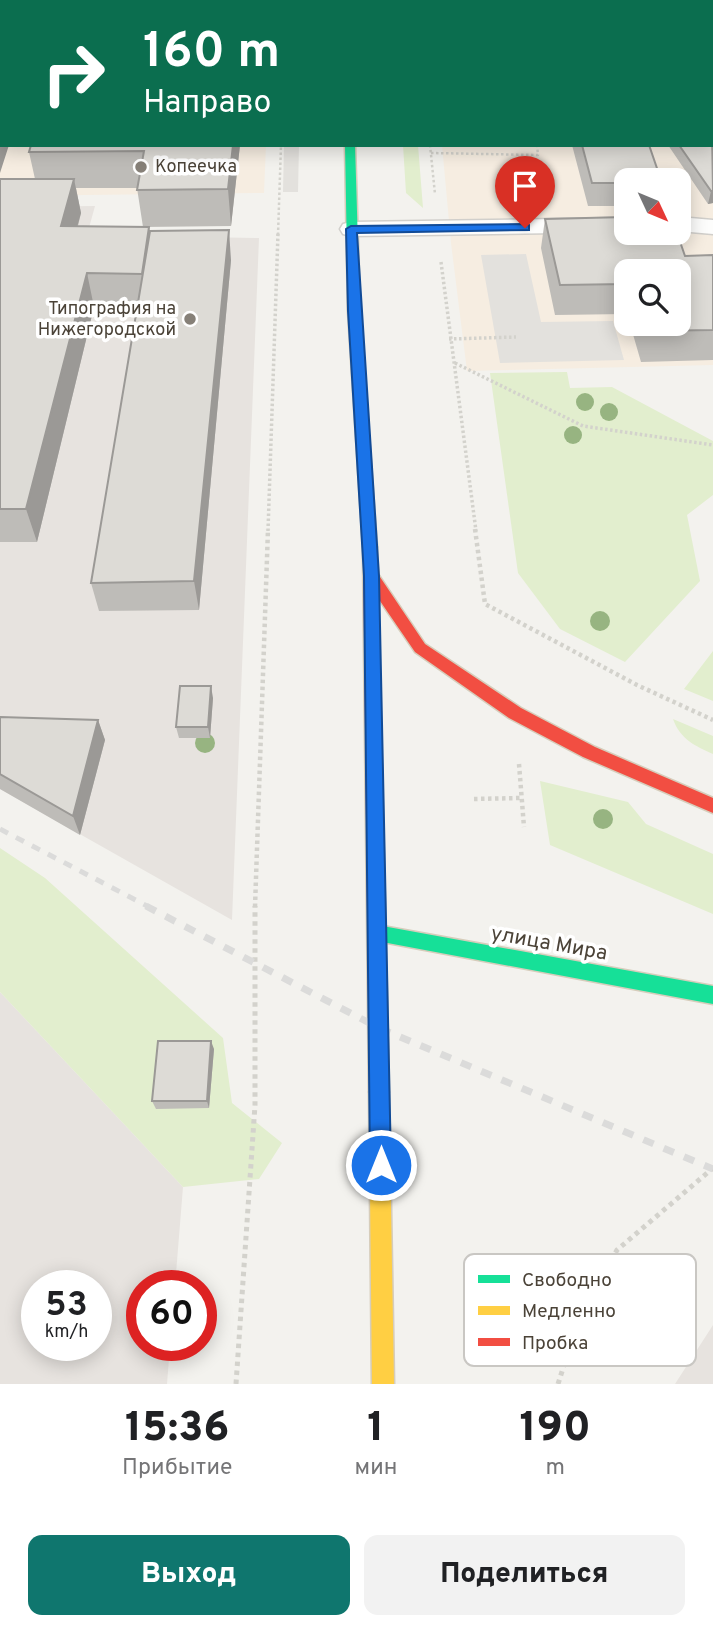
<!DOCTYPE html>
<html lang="ru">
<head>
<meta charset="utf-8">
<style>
  body { margin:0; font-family:Overpass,sans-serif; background:#f2f2f2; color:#202124; height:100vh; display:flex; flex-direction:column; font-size:26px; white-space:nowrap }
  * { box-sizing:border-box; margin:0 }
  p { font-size:23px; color:#757577 }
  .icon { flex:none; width:38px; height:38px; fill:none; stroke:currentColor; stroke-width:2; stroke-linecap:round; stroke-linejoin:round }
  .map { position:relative; height:1384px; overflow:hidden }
  .panel { display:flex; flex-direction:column; background:#fff; flex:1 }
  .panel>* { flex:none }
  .banner { position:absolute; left:0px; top:0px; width:714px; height:147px; box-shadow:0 4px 18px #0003; background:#0b6e4f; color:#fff; overflow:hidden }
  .needle { width:46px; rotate:134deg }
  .buttons { position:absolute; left:614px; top:168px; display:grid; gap:14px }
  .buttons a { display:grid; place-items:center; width:77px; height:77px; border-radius:14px; background:#fff; box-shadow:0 4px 18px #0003; font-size:35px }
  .speed { position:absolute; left:21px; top:1270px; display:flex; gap:14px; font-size:35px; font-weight:700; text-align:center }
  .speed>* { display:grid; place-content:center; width:91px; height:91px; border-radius:50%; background:#fff; box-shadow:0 4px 18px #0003; line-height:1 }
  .speed small { font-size:18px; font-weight:400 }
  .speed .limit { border:10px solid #d22; background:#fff; color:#111 }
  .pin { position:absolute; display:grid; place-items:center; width:60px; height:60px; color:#fff; margin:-72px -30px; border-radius:50% 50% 50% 0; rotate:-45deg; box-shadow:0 0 7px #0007 }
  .pin .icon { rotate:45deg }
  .me { position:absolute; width:77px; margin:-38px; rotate:0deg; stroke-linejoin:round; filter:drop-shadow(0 0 5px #0008) }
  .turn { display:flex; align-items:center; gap:24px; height:147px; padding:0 28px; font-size:32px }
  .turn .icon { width:91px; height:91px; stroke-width:2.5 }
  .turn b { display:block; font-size:49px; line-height:60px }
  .eta { display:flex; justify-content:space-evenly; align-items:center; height:119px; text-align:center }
  .eta b { font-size:42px; font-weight:800; line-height:49px }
  .action { display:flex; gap:14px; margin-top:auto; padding:14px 28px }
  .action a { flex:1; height:80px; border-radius:14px; background:#0f766e; color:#fff; font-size:28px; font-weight:800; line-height:80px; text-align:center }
  .action a+a { background:#f2f2f2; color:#202124 }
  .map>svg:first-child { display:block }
</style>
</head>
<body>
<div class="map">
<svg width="713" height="1384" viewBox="0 0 713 1384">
  <rect width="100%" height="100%" fill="#f3f2ee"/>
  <path fill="#f6ede1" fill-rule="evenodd" d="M0,0H273L2,2V145H266L264,193L0,196Z
    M442,145H708L713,152V365L467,371L451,243ZM626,180H679V233H626ZM626,271H679V324H626Z"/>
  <path fill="#e7e3df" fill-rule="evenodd" d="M95,206L87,235L259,238L232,920L0,789V207Z
    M0,992L183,1187L175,1286H142V1346H170L167,1384H0ZM37,1286H96V1346H37Z
    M713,1325V1384H675Z"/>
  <path fill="#e2eece" d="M403,145H418L423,208L406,193Z
    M567,372L570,388L612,387L713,441V495L687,515L700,581L625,662L560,629L518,573L490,373Z
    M713,651V701L684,689Z
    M673,719L713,736V754C695,746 680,739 673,719Z
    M540,781L628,802L646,824L713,854V914L550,845Z
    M0,848L45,878L223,1038L232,1103L282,1143L259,1179L183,1187L0,992Z"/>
  <path fill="#e3e1dd" d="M284,145H299L298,192H283Z
    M526,254L541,322L613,321L624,360L500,363L481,255Z"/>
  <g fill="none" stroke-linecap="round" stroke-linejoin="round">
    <g stroke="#d1cfcb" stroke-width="3">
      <path id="lane" d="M679,217L713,220V234L679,231Z
        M626,218V232L351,236L343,234L340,229L343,224L351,222Z"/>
    </g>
    <g stroke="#d6cdbb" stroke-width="3">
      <path id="fast" d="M345,145H355L360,311L377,547L370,552L363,547L348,311Z
        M377,925L713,986V1004L377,941L371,939L368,933L371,927Z"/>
    </g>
    <g stroke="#d6cdbb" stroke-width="3">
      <path id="slow" d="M343,0H351V2H343Z
        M379,1082L386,1085L389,1092L394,1384H372L369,1092L372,1085Z"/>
    </g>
    <g stroke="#d6cdbb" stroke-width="3">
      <path id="jam" d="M370,542L377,547L378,574L425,644L521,708L595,747L713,798V813L583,757L509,718L415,652L378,598L389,1092L386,1099L379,1102L372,1099L369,1092L363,547Z"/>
    </g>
    <path stroke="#d3d2cc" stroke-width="2.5" stroke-dasharray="2.5 2.5" stroke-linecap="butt" d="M430,145L435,194
      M431,153L538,155L537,145
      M278,235L281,145"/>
    <path stroke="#d3d2cc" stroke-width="3.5" stroke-dasharray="2.5 2.5" stroke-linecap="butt" d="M441,262L476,531
      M449,339L516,337
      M455,363L583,426L713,445
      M268,531L278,233"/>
    <path stroke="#d3d2cc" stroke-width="4.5" stroke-dasharray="3.5 3.5" stroke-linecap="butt" d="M475,529L485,604L637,685L713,720
      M519,764L524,827
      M474,799L520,798
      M255,907L268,529"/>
    <path stroke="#d3d2cc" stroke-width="5" stroke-dasharray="4.5 4.5" stroke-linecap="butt" d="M236,1384L255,1105V906
      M558,1384L579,1318L617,1250L713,1168"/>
    <use href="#lane" fill="#fdfdfc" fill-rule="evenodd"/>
    <use href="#fast" fill="#16e098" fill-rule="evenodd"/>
    <use href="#slow" fill="#ffcf43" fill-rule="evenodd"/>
    <use href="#jam" fill="#f24e42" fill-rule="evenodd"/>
    <path stroke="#dbdbda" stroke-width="5" stroke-dasharray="9 9" stroke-linecap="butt" d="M0,829L149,907"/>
    <path stroke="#dbdbda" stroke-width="7" stroke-dasharray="11 11" stroke-linecap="butt" d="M146,906L379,1028L713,1169"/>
  </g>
  <g fill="#97b481">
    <circle cx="585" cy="402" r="9"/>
    <circle cx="609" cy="412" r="9"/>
    <circle cx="573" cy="435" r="9"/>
    <circle cx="600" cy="621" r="10"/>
    <circle cx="205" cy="743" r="10"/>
    <circle cx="603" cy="819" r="10"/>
  </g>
  <path fill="#bebcb8" d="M0,0H28V2H2V21H0Z
    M78,0H254V2H79Z
    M31,145H240L231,226L143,227L137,188H76L81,213L78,226L149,227L150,231L231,260L199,610L99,611L91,583L137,307H94L37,542H0V179H35L29,152Z
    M572,145H649L626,180V206H588Z
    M668,145H712L713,203L708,204Z
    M545,219L685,256L713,255V360L641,362L630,324H679L626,271V314L555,315L541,248Z
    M213,698L210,738H179L176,727Z
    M0,717L98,720L105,740L80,835L0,789Z
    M214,1049L209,1108L156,1109L152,1101Z"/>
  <path fill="#9b9996" d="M18,0H28V2H18Z
    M2,116V145H9L0,173V121Z
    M233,145H240L231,226L228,189Z
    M74,179L81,213L68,260L61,226Z
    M711,191H713V203L708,204Z
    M229,230L231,260L199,610L194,581Z
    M87,273L94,307L37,542L26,509Z
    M211,686L213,698L210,738L208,727Z
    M98,720L105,740L80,835L73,816Z
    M211,1041L214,1049L209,1108L207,1101Z"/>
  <path fill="#dddbd6" stroke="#9b9996" stroke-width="2" d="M102,0H248V2H101Z
    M0,109H2V116L0,121Z
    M712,134L713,191H711L679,145H712Z
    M31,145H233L228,189L137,190L144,151L29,152Z
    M582,145H649L661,180H626V183H592Z
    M0,179H74L61,226L149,227L142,274L87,273L26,509H0Z
    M626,217V233H677L685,256L713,255V330L648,331L646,324H679V271H626V284L560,285L545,219Z
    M229,230L194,581L91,583L150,231Z
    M180,686H211L208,727H176Z
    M0,717L98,720L73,816L0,774Z
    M158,1041H211L207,1101H152Z"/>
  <path fill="#1a73e8" stroke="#114b97" stroke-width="2" d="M525,224L529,225V230L357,233L379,576L391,1165L388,1172L381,1175L373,1172L370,1165L364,576L348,311L346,229L351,226Z"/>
  <g fill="#868078" stroke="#fff" stroke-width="2.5">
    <circle cx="141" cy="167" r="7"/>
    <circle cx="190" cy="319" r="7"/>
  </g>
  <g text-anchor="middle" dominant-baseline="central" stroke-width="7" stroke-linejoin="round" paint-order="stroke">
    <g font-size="18" fill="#4b4338" stroke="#fff" text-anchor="start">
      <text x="155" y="167">Копеечка</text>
      <text x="176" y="309" text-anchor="end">Типография на<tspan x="176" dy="21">Нижегородской</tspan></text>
    </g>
    <g font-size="21" fill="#4b4338" stroke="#fff">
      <text transform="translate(549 944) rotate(10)">улица Мира</text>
    </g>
  </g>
  <rect x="464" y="1254" width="232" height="112" rx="10" fill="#fff" stroke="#c9c7c3" stroke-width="2"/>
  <rect x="478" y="1275" width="32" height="8" fill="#16e098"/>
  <rect x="478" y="1306" width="32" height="9" fill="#ffcf43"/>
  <rect x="478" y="1338" width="32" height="8" fill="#f24e42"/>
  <g font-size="19" fill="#4b4338">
    <text x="522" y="1286">Свободно</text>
    <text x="522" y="1317">Медленно</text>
    <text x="522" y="1349">Пробка</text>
  </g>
</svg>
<div class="buttons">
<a><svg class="needle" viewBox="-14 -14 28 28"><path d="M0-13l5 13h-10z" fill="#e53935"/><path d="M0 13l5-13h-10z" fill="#757577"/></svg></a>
<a><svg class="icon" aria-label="search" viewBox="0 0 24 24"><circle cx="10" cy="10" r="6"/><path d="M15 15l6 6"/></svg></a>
</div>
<div class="speed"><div>53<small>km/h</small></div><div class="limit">60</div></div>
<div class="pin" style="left:525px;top:228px;background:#d93025"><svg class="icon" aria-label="arrive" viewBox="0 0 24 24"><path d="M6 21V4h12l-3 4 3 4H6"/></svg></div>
<svg class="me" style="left:381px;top:1165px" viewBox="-20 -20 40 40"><circle r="17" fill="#1a73e8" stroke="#fff" stroke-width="3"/><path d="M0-11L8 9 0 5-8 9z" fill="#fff"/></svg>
<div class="banner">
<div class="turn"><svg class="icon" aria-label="right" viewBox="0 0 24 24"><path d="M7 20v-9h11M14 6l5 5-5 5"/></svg><div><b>160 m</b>Направо</div></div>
</div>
</div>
<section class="panel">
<div class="eta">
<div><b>15:36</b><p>Прибытие</p></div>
<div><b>1</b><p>мин</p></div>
<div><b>190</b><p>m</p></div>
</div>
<div class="action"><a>Выход</a><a>Поделиться</a></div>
</section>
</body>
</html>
